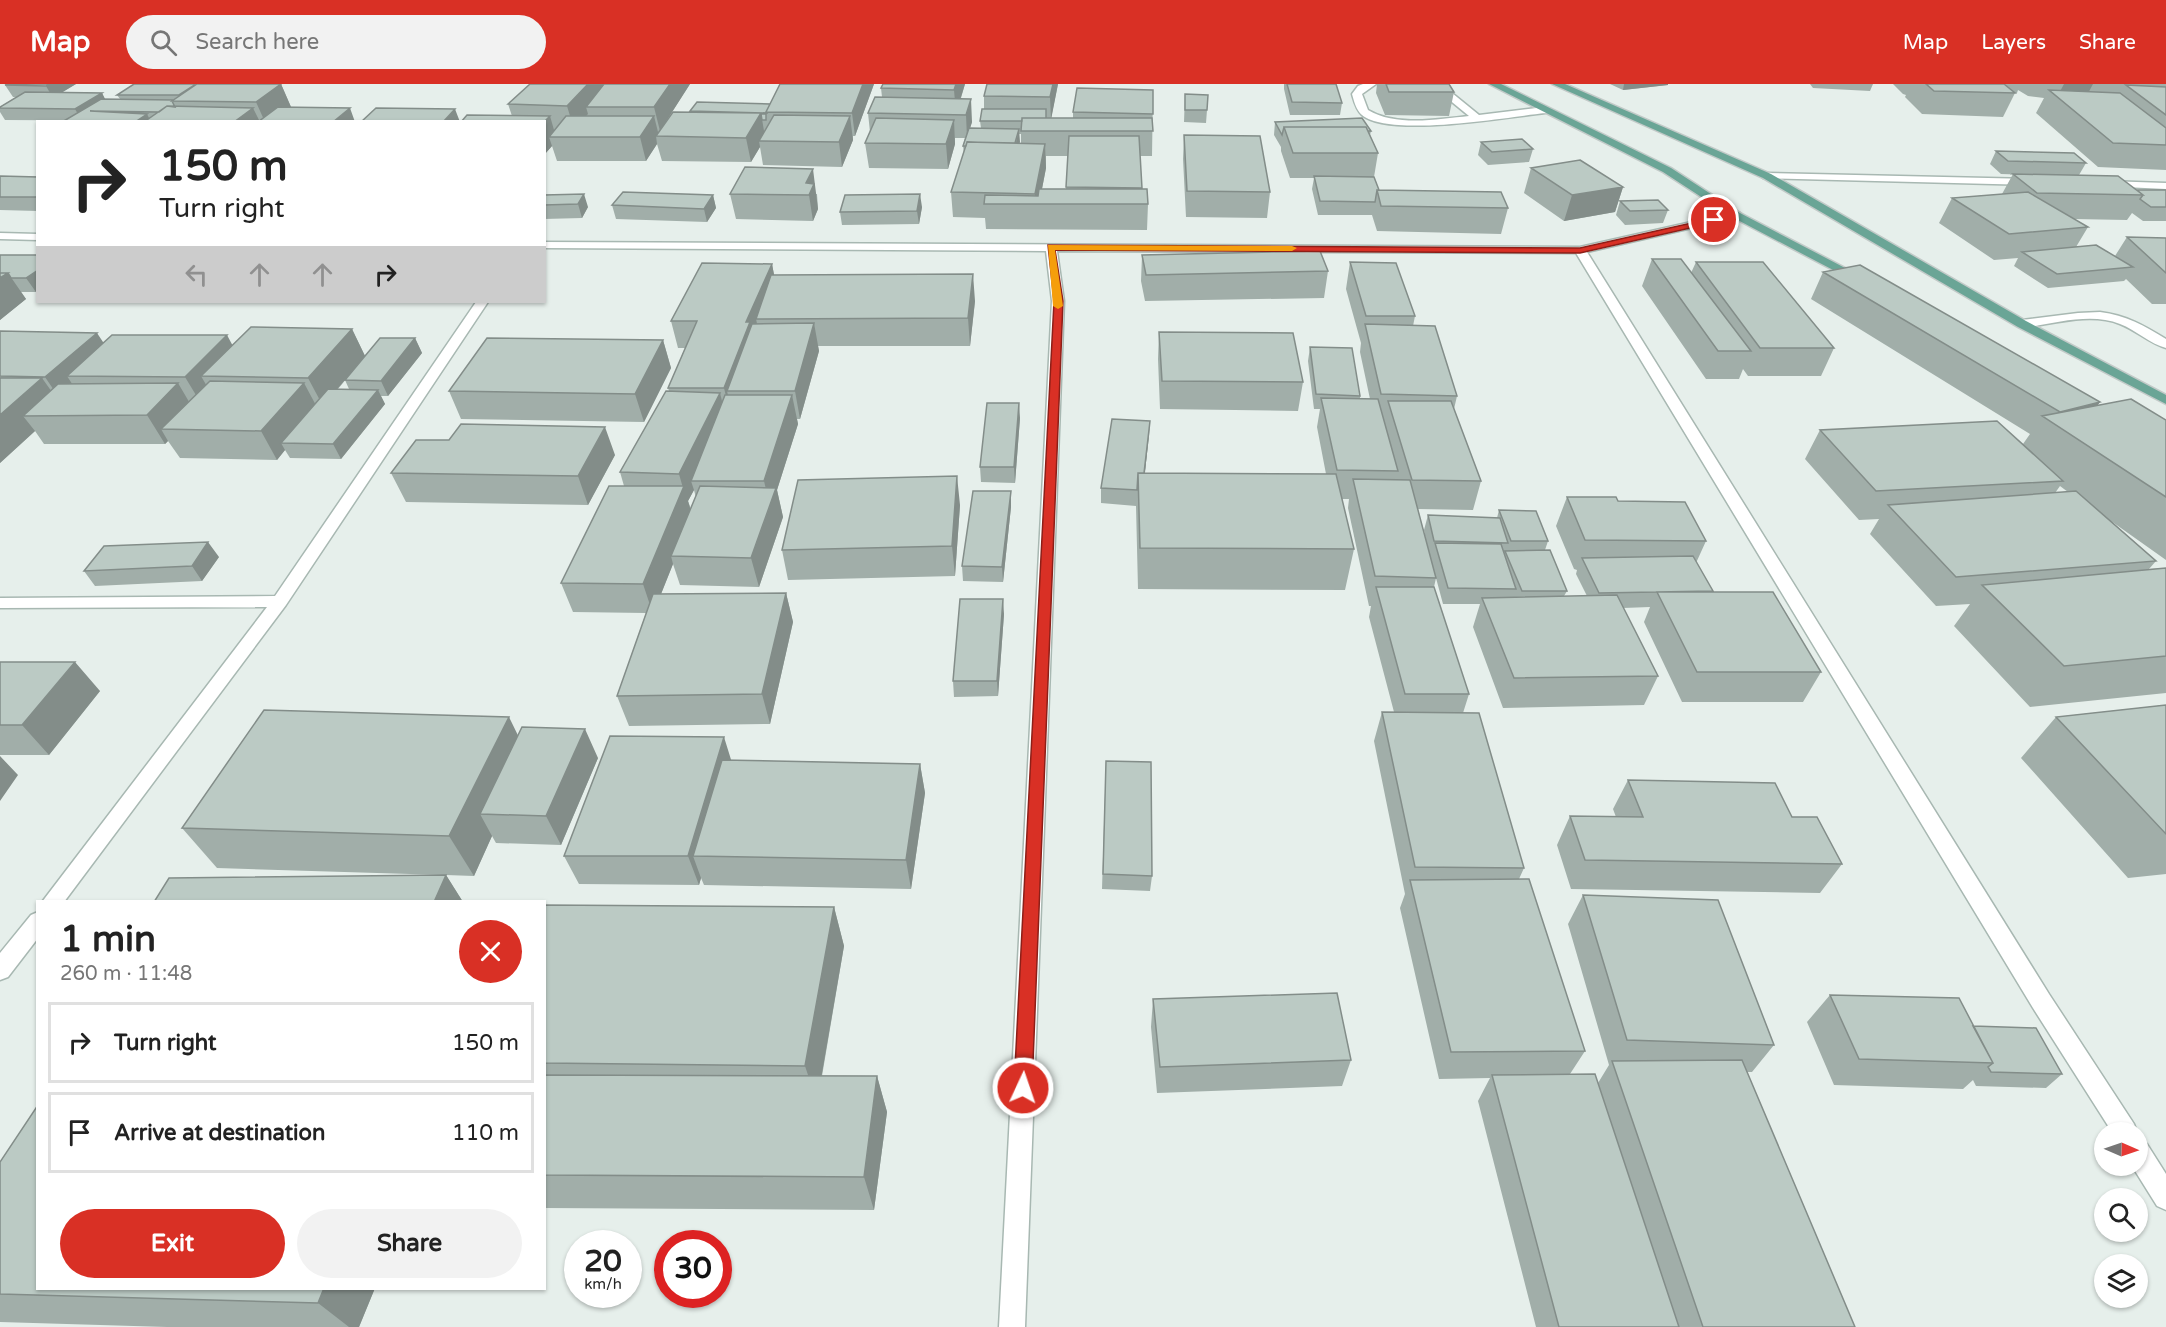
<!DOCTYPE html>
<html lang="en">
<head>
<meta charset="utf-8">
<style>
  body { margin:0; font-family:"Varela Round",sans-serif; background:#f2f2f2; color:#222; height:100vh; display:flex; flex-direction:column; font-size:22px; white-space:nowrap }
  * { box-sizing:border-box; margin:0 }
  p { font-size:20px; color:#767676 }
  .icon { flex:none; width:33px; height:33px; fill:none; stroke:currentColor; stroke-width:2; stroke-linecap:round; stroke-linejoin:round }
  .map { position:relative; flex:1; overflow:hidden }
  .drawer { position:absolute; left:36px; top:816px; width:510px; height:390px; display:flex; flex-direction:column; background:#fff; border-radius:0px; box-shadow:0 2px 4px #0004 }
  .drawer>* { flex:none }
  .banner { position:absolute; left:36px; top:36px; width:510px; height:183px; border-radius:0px; box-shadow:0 2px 4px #0004; background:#fff; color:#222; overflow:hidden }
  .needle { width:39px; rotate:92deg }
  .controls { position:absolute; left:2094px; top:1038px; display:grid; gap:12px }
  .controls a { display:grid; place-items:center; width:54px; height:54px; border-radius:50%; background:#fff; box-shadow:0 2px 4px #0004; font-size:30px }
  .speed { position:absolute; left:564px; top:1146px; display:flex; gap:12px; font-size:30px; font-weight:700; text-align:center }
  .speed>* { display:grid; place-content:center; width:78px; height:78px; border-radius:50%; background:#fff; box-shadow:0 2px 4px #0004; line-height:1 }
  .speed small { font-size:15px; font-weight:400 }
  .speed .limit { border:9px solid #d22; background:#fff; color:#111 }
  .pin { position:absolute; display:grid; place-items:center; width:51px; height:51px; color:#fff; margin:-26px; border:3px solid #fff; border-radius:50%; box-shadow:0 2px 6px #0007 }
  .me { position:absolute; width:66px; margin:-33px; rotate:3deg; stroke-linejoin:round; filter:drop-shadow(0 0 4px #0008) }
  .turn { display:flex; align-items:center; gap:21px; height:126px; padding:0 24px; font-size:27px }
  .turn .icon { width:78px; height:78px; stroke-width:2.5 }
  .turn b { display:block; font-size:42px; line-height:51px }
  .lanes { display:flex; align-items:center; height:57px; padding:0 24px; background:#0003; justify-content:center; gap:30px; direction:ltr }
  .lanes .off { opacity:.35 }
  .round { display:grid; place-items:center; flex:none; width:63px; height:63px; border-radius:32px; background:#f2f2f2 }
  .head { display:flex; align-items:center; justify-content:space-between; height:102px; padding:0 24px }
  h1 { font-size:36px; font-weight:700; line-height:45px }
  .button { display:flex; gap:12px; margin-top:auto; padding:12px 24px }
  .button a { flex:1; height:69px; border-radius:36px; background:#d93025; color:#fff; font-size:24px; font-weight:700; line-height:69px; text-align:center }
  .button a+a { background:#f2f2f2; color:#222 }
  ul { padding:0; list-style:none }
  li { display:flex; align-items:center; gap:18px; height:81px; margin:0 12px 9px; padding:0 12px; border:3px solid #e0e0e0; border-radius:0px }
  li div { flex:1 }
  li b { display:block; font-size:22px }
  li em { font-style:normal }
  header { display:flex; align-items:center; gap:36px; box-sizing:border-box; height:84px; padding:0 30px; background:#d93025; color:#fff }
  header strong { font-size:28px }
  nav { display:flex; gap:33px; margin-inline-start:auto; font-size:21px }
  .search { width:420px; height:54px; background:#f2f2f2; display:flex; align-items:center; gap:15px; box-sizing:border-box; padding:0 21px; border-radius:33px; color:#767676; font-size:22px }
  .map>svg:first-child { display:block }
</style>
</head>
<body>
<header>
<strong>Map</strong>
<div class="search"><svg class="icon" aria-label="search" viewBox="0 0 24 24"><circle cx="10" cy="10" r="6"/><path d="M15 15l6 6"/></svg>Search here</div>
<nav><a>Map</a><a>Layers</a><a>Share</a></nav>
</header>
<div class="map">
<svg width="2166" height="1243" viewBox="0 0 2166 1243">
  <rect width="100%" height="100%" fill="#e6efeb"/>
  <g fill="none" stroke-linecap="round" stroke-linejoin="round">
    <g stroke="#a8b8b2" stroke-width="3">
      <path id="minor" d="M1363,0H1376L1362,10L1368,26C1396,43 1439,35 1469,32L1430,0H1441L1479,31L1545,23L1550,26L1545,29C1508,33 1390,54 1362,31C1356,26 1354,17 1352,10L1358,2Z
        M1767,89L2032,95L2037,98L2032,101L1763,94L1762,92Z
        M2107,97L2166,99V105L2103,102L2102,100Z
        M1736,128L1740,129V133L1587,168L2049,910L2134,1040L2137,1048H2112L2033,924L1576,169L1057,167L1064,217L1025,1243H999L1052,217L1046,167L544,164V158L1580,163Z
        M0,149L38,150V156L0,155Z
        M476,218H488L286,521L64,818H42L267,523L0,524V514L275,512Z
        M2100,228C2126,231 2145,242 2166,255V264C2150,260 2136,246 2120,240C2090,228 2053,240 2022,244L2016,240L2022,236L2078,229Z
        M38,828V854L8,893L0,896V869L31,831Z
        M2138,1056L2147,1060L2166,1090V1126L2157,1122L2132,1082H2138Z"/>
    </g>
    <g stroke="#c2cac8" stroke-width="3">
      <path id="major" d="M1489,0H1501L1671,84L1740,129L1868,196L1866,199H1858L1732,133L1663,88Z
        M1552,0H1565L1771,90L2026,237L2166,311V320L2018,243L1763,94Z"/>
    </g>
    <use href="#minor" fill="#fff" fill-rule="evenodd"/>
    <use href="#major" fill="#6aa596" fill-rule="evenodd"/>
  </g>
  <path fill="#a1aea9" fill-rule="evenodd" d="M8,0H76L62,8L102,9L105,15H120L117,11L281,0L291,23L355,38L5,36L0,28V23L16,13H13L5,1Z
    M530,0H690L663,42L691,29L690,27L770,20L780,0H874L855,52H853V56L842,83L763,81L760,63L751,78L662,77L657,60L646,77H557L552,62L544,71V38L512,32L508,20Z
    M965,0L961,14L972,38L970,44H981L980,37L984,25V12L987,0H1058L1051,34H1073V28L1153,6L1152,72H1140L1142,105L1148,120L1147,146L986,145L985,134L953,133L951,108L964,69L963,62L965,54H955V60L948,85L869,84L865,59L870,48L868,29L882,13L881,4ZM1019,50H1021V59H1019ZM1046,72H1068L1066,105H1042L1046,84Z
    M1284,0H1287L1342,19L1340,31H1290L1284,5Z
    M1377,0H1449L1454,8L1449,32L1385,31L1376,9Z
    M1610,0H1668V1L1623,6Z
    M1810,0H1873L1870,7L1813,4Z
    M1893,0H2166V86L2098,83L2036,29L2044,14L2028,12L2018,6L2017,9H2015L2003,33L1922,30L1905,13L1906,11L1903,10Z
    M1185,10L1207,26L1206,39L1184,38Z
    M1275,38L1371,47L1370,51L1378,69L1374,93L1379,106L1508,124L1501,150L1377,147L1372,131H1318L1312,105L1314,94H1290L1281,67V63L1274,51Z
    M1184,51L1270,108L1267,134L1186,133L1183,75Z
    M1481,58L1533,65L1529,78L1488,81L1478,71Z
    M1996,67L2086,79L2079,91L2137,106H2166V137H2143L2132,129L2127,136L2074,135L2088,143L2076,163L2115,172L2127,153L2166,154V220H2152L2126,195L2124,197L2048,204L2014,182L2018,174L1994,176L1939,139L1952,114L2002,110L2013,90L2038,91L2001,90L1990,80Z
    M1531,84L1623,103L1615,128L1564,137L1524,109Z
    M0,92L38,93V127L0,126Z
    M730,110H817L818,125L813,137L736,135Z
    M544,111L588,123L582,134L544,135Z
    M713,111L716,124L707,138L616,135L612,121Z
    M1620,117L1668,126L1663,139L1625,141L1616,131Z
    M922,123L919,140L842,141L840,128Z
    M0,171H38V207L36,208H21L26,215L0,236Z
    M1142,171L1328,187L1324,214L1145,217L1141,197Z
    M1652,175L1691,189L1696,178L1834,264L1821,292H1748L1743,285L1739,295H1706L1642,202Z
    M1350,178L1415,232L1413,242L1457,312L1454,325L1481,397L1473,426L1418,425L1426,457L1424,446L1428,431L1497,434L1499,426L1548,457L1545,466L1567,507L1564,512H1587L1576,490L1577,486L1574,485L1556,442L1567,413L1618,417L1706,457L1696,479L1713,507L1712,508L1821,588L1803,618H1682L1644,538L1650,523L1623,524L1658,592L1644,621L1503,624L1473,543L1480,520H1443L1436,494L1434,503L1469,610L1463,629L1524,784L1519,795L1585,967L1570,990L1598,999L1609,981L1568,840L1583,811L1774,961L1752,988H1747L1855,1243H1536L1478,1017L1490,994L1439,995L1400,824L1405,810L1374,657L1382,628H1394L1369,533L1371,522H1369L1348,424L1349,415H1342L1354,465L1345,506L1138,505L1136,422L1101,419V404L1150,337L1145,389L1326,390L1317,343L1320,325H1314L1308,277L1310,263L1360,312V315H1370L1360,268L1361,259L1346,205Z
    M772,180L774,191L975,217L970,262H818L819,267L800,335H797L798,340L777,406L783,433L759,503L680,501L673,480L661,510L786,509L793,538L770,640L629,642L617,612L646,529L573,528L561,499L624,402L620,388L669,307L668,304L685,264H678L671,237ZM694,406L696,414L691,425L688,417Z
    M1823,188L2100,318L2097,321L2166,336V476L2111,437L2156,477L2149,485L2166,484V609L2030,623L1954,542L1970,520L1936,522L1870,450L1879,435L1859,436L1805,375L1820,346L2023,360L2030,350L1811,215ZM2060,402L2068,408L2055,409Z
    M352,245L365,272L338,305H349L345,296L415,254L422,269L388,312H381L385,320L341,375L290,374L285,366L277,376L180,374L168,357L165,360H44L35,347L0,379V247L104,259L232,261Z
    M1159,248L1303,298L1298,327L1160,325L1158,275Z
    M663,256L671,284L644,338L461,335L449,307Z
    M1020,334L1015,399L981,398L980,383Z
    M615,371L588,421L406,418L391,389Z
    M1011,407V423L1003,498L963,497L962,482Z
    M960,421L955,492L788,496L782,466Z
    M219,473L202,497L95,502L84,487Z
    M1004,530L998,612L954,613L953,597Z
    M0,578L100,607L49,671H0Z
    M2166,621V790L2128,794L2021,674L2056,633Z
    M518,652L598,674L561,761L496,759L492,752L474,792L446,791L463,818H154L443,791L217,784L182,744Z
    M731,676L920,680L925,709L911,805L704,801L701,794L699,801L579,800L564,772Z
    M1106,677L1152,792L1150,807L1102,805Z
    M1628,696L1792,733L1842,780L1820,809L1571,805L1557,761L1570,732L1616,733L1613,725Z
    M544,821L834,823L844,862L822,992H877L887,1028L874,1126L544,1124Z
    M1830,911L1973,942L2062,990L2046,1004L1976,1002L1973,996L1963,1005L1834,1001L1807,938Z
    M1153,915L1351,976L1342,1002L1157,1009L1151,943Z
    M0,1078L38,1204H375L359,1243H167L0,1238Z"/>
  <path fill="#838d89" d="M49,0H76L53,14L46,2Z
    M281,0L291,23L265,38L256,18Z
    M588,0H616L586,23L588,30L574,45L567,22Z
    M670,0H690L660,47L654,23Z
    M863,0H874L855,52L852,29Z
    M956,0H965L956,29L954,6Z
    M1053,0H1058L1051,36L1050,13Z
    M1624,0H1668V1L1623,6Z
    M2064,0H2093L2086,13H2057Z
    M102,9L108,21L82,37L75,25Z
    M971,15L972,38L967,54L966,31Z
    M253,24L260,38H234Z
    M350,24L355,38H333Z
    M455,25L460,38H443Z
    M761,29L765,53L759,57L760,63L751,78L746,54Z
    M147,30L151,38H135Z
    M550,32L556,53H549L552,62L544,71V38Z
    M654,32L659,52H656L657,60L646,77L640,53Z
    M850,32L853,56L842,83L839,58Z
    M954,36L955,60L948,85L946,60Z
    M1019,45L1020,58L1015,76V63Z
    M1045,60L1046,84L1039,120H1035V110Z
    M813,85L818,125L813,137L809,111L806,99Z
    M1623,103L1615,128L1564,137L1572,111Z
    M584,110L588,123L582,134L578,120Z
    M920,110L922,123L919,140L917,127Z
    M713,111L716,124L707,138L704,125Z
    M772,180L777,206L756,235L759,249L727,307L732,329L731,333L724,304L746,238Z
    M38,186V207L36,208L26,194Z
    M8,189L26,215L0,236V194Z
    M973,190L975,217L970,262L968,234Z
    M814,239L819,267L800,335L795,307Z
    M352,245L365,272L323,322L308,294Z
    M97,249L115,276L67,292L78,309L64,321L45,293Z
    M227,251L242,279L201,292L212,311L202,321L185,293Z
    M415,254L422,269L388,312L381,297Z
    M663,256L671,284L644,338L635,310Z
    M42,294L62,322L23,332L35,347L0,379V331Z
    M178,299L195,328L161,345L168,357L165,360L147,331Z
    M304,299L319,327L281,359L285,366L277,376L261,347Z
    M378,306L385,320L341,375L333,360Z
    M720,309L727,337L691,397L694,406L688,417L692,431L671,472L673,480L653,530L643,500L683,404L679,390Z
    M792,311L798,340L777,406L783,433L759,503L751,474L770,422L764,397Z
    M2100,318L2080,346L2060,328Z
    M1019,319L1020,334L1015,399L1014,383Z
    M1150,337L1149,352L1141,422L1142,407Z
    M605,343L615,371L588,421L578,392Z
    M957,392L960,421L955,492L952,462Z
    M1011,407V423L1003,498L1002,483Z
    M208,458L219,473L202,497L192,482Z
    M786,509L793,538L770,640L762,610Z
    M1003,515L1004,530L998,612L997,597Z
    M75,578L100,607L49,671L22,641Z
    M509,633L529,674L480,730L492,752L474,792L449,752Z
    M585,645L598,674L561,761L546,732Z
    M724,653L733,682L693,772L701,794L699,801L688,772Z
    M0,672L18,691L0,717Z
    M920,680L925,709L911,805L906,776Z
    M446,791L463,818H434Z
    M834,823L844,862L817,1018L805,982Z
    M877,992L887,1028L874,1126L864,1093Z
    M324,1204H375L359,1243H349L318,1219Z"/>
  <path fill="#bbcac4" stroke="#838d89" stroke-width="1.5" d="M8,0H49L46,2L5,1Z
    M134,0H196L179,11H117Z
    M197,0H281L256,18L172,17Z
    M530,0H588L567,22L508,20Z
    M604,0H670L654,23H586Z
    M780,0H863L852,29L766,28Z
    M883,0H956L954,6L881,4Z
    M987,0H1053L1050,13L984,12Z
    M1287,0H1336L1342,19L1292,18Z
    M1386,0H1449L1454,8H1389Z
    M1926,0H2004L2015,9L1934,7Z
    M2126,1L2166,3V31Z
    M1077,4L1153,6V30L1073,28Z
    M2049,6L2120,9L2166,44V61L2113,59Z
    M25,8L102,9L75,25L0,24V23Z
    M1185,10L1208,11L1207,26H1185Z
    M875,13L971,15L966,31L868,29Z
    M101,15L174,16L172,17L175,23L167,22L159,28L90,27L147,30L135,38H62Z
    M697,18L770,20L766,28L768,29L690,27Z
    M167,22L253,24L234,38H144Z
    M278,23L350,24L333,38H258Z
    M376,24L455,25L443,38H361Z
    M982,25H1046V34H1022V37H980Z
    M673,28L761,29L746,54L656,52Z
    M761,30H766V36H762Z
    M467,31L550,32L544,38H461Z
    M774,31L850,32L839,58L759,57Z
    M566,32H654L640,53H549Z
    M876,34L954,36L946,60L865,59Z
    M1022,34H1152L1153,47H1021Z
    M1362,34L1371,47H1368L1366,43H1284L1282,51L1275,38Z
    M1284,43H1366L1378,69H1293Z
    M969,44L1019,45L1015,59L967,58L966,62H963Z
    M1184,51L1260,52L1270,108L1187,107Z
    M1069,52H1139L1142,104L1066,103Z
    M1522,55L1533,65L1492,68L1481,58Z
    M967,58L1045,60L1035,110L951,108Z
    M1996,67L2074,69L2086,79L2008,77Z
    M1580,76L1623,103L1572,111L1531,84Z
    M745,83L813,85L806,99L814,100L809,111L730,110Z
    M2013,90L2118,92L2143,111L2037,109Z
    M0,92L38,93V113H0Z
    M1314,92L1374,93L1379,106H1377L1375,118L1320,117Z
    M1039,105H1147L1148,120H984L985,111L1038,112Z
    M1377,106L1501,108L1508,124L1381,122Z
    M2137,106H2166V123H2151L2140,115L2143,111Z
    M623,108L713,111L704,125L612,121Z
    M2028,108L2088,143L2009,150L1952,114Z
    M584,110L578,120L544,121V111Z
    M920,110L917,127L840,128L845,111Z
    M1658,116L1668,126L1630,127L1620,117Z
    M2127,153L2166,154V189Z
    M2096,161L2133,183L2057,190L2022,168Z
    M1320,167L1328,187L1146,191L1142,171Z
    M0,171H38V186L26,194H11L8,189H0Z
    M1652,175H1681L1751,267H1718Z
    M1350,178L1396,179L1415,232H1366Z
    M1696,178H1763L1834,264H1760Z
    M702,179L772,180L746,238H750L724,304H668L697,237H671Z
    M1860,181L2100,318L2060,328L1823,188Z
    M0,189H8L0,194Z
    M973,190L968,234L756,235L771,191Z
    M814,239L795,307H727L752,240Z
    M1365,240L1435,242L1457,312L1381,310Z
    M251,243L352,245L308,294L201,292Z
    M0,247L97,249L45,293L0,292Z
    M1159,248L1293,249L1303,298L1162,297Z
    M112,251H227L185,293L67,292Z
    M380,254H415L381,297L345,296Z
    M487,254L663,256L635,310L449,307Z
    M1310,263L1352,264L1360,312L1316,310Z
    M0,294H42L0,331Z
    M210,297L304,299L261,347L161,345Z
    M178,299L147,331L23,332L58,300Z
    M328,305L378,306L333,360L281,359Z
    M666,307L720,309L679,390L620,388Z
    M725,311H792L764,397H691Z
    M1321,314L1378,315L1398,387L1337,386Z
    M2131,315L2166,336V413L2042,332Z
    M1388,317H1451L1481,397L1412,396Z
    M987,319H1019L1014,383H980Z
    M1112,335L1150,337L1144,389H1138L1137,406L1101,404Z
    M1997,337L2063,397L1876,407L1820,346Z
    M461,340L605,343L578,392L391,389L416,356H449Z
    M1138,389L1336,390L1354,465L1140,464Z
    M957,392L952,462L782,466L798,396Z
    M1353,395L1410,396L1436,494L1375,492Z
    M609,402H684L643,500L561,499Z
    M700,402L776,404L751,474L671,472Z
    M973,407H1011L1002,483L962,482Z
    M2076,407L2156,477L1956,493L1888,421Z
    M1567,413H1616L1618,417L1685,418L1706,457L1585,456Z
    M1499,426L1536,427L1548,457H1511Z
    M1428,431L1500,434L1508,459L1434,457Z
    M208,458L192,482L84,487L104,462Z
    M1435,459L1501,460L1516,505L1448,504Z
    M1550,466L1567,507H1522L1505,467Z
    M1693,472L1713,507L1599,509L1582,474Z
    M2166,484V572L2064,582L1982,501Z
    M1376,503H1434L1469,610H1405Z
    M1657,508H1773L1821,588H1697Z
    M786,509L762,610L617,612L653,510Z
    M1617,511L1658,592L1514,594L1482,514Z
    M960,515H1003L997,597H953Z
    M0,578H75L22,641H0Z
    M2166,621V750L2056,633Z
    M264,626L509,633L449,752L182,744Z
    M1382,628L1479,629L1524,784L1415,783Z
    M522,643L585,645L546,732L480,730Z
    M610,652L724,653L688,772H564Z
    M722,676L920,680L906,776L693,772Z
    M1106,677L1151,678L1152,792L1103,790Z
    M1628,696L1775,699L1792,733H1817L1842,780L1585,776L1570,732L1643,733Z
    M446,791L434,818H154L169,794Z
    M1529,795L1585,967L1451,968L1410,796Z
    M1583,811L1718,816L1774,961L1627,956Z
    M544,821L834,823L805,982L544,979Z
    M1337,909L1351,976L1160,983L1153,915Z
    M1830,911L1959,914L1993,979L1859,975Z
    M1973,942L2036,944L2062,990L1991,988L1988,983L1993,979Z
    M1742,976L1855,1243H1703L1612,977Z
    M1595,990L1679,1243H1559L1492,991Z
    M544,991L877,992L864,1093L544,1091Z
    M38,1021V1204H324L318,1219L0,1210V1078Z"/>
  <path fill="#d93025" stroke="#8d1f18" stroke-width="1.5" d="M1714,134H1717V138L1580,169L1055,166L1063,217L1032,1004L1029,1010L1023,1013L1016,1010L1014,1004L1054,217L1048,161L1580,164Z"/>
  <path fill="#f59e0b" d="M1048,161L1292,162L1297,164L1292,167L1055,166L1063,222L1058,225L1053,222Z"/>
</svg>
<div class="controls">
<a><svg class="needle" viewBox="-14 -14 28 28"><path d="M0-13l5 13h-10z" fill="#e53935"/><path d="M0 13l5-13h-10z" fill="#767676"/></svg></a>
<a><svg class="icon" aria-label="search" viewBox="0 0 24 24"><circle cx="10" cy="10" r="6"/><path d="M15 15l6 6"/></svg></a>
<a><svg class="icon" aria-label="layers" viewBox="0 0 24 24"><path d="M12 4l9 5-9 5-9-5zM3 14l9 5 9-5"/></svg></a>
</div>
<div class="speed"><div>20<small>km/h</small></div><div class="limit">30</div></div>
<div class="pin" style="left:1714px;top:136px;background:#d93025"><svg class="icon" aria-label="arrive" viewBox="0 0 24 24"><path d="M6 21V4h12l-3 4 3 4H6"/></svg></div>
<svg class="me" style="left:1023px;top:1004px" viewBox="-20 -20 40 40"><circle r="17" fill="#d93025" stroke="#fff" stroke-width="3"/><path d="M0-11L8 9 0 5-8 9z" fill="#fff"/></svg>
<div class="banner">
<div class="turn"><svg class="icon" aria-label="right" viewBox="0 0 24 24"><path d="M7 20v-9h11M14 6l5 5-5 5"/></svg><div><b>150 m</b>Turn right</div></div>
<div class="lanes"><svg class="icon off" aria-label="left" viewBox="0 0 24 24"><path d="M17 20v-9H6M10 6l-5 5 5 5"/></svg><svg class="icon off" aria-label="ahead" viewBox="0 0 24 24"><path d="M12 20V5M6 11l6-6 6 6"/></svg><svg class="icon off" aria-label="ahead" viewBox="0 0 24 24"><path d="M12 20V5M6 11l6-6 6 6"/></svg><svg class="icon" aria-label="right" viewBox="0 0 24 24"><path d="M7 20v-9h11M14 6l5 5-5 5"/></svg></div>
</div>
<section class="drawer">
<div class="head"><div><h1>1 min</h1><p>260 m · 11:48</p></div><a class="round" style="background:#d93025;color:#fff"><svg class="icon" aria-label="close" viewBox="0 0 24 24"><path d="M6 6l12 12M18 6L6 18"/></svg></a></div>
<ul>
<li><svg class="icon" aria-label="right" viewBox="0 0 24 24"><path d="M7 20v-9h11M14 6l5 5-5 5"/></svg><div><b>Turn right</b></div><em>150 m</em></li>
<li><svg class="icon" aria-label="arrive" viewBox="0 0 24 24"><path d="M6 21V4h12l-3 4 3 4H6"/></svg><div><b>Arrive at destination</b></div><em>110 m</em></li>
</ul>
<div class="button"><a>Exit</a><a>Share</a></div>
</section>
</div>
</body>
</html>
